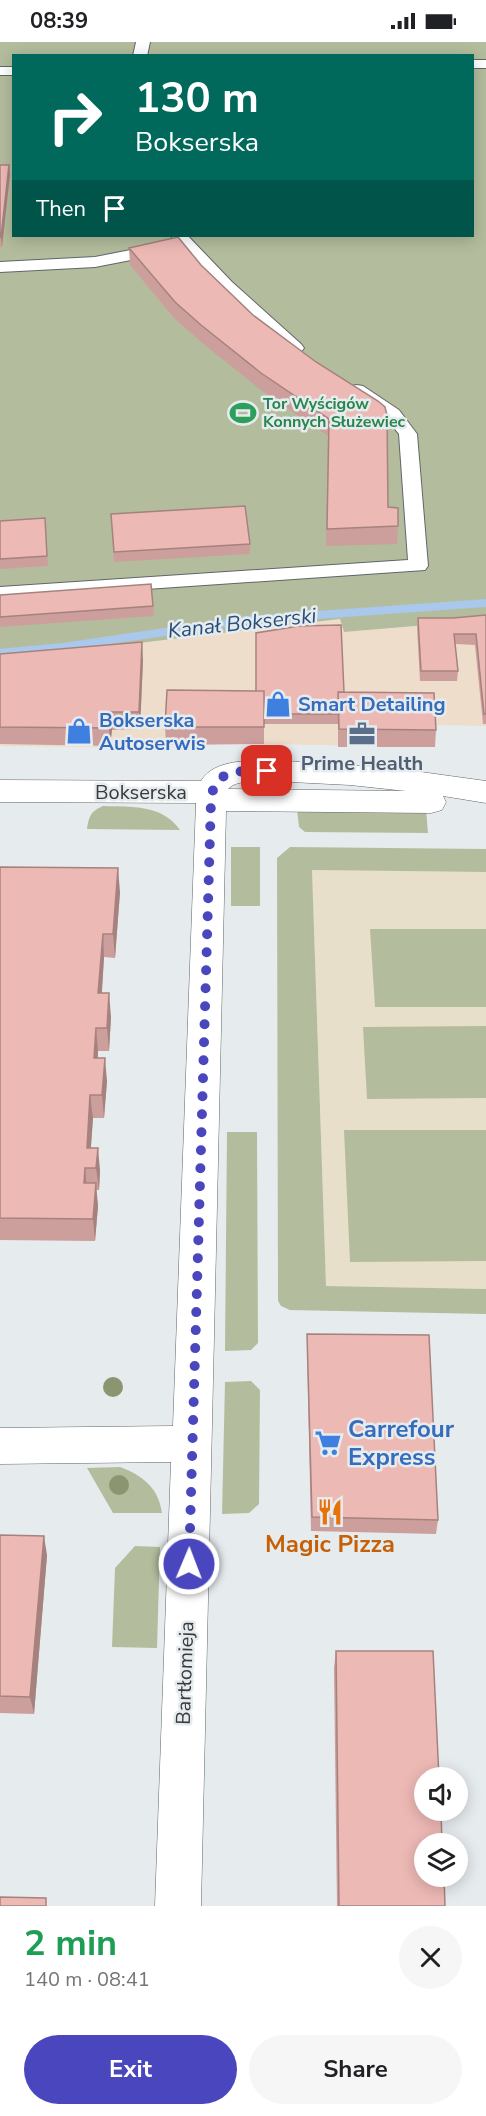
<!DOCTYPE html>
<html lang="en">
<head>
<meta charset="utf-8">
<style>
  body { margin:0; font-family:"Nunito Sans",sans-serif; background:#f6f6f6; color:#202124; height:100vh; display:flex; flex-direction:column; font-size:22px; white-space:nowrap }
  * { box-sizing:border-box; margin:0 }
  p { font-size:20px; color:#757577 }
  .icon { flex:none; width:33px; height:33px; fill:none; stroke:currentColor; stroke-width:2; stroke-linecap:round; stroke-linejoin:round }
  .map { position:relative; height:1864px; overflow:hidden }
  .sheet { display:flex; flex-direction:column; background:#fff; flex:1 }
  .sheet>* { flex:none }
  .banner { position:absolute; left:12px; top:12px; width:462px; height:183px; border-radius:0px; box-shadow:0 3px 15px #0003; background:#00695c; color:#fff; overflow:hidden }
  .buttons { position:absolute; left:414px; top:1725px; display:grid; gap:12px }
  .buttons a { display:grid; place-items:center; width:54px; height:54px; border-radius:50%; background:#fff; box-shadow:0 3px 15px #0003; font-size:30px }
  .pin { position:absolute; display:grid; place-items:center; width:51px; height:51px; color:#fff; margin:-26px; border-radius:12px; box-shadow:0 3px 9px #0006 }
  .me { position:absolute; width:66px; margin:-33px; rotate:1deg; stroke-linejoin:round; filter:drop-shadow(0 0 4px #0008) }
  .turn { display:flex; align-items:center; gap:21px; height:126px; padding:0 24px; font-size:27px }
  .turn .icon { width:78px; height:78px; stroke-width:2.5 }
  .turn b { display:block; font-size:42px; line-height:51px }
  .then { display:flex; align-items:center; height:57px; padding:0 24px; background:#0003; gap:12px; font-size:22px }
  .round { display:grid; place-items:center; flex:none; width:63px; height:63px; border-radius:32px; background:#f6f6f6 }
  .overview { display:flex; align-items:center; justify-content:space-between; height:102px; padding:0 24px }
  h1 { font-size:36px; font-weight:700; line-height:45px; color:#1e9e55 }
  .button { display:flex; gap:12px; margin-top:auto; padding:12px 24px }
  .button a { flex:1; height:69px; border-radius:36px; background:#4a47be; color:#fff; font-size:24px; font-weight:700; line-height:69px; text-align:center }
  .button a+a { background:#f6f6f6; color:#202124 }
  .status { display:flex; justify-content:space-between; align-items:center; height:42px; padding:0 30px; background:#fff; direction:ltr }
  .status svg { height:16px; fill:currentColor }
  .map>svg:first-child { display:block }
</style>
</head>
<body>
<div class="status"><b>08:39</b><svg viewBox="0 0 49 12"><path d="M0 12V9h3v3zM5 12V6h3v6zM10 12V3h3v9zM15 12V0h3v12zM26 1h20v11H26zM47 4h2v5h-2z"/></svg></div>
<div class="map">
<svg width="486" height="1864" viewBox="0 0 486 1864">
  <rect width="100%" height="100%" fill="#e6ebee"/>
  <path fill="#eeddcb" d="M341,577L344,590L486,578V684L433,683L435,705L264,702L166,703L167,706L0,704V626L56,611Z"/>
  <path fill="#e8dfca" d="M312,828L486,830V1247L326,1244Z"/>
  <path fill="#b3bd9d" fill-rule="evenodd" d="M0,0H486V578L344,590L340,577L56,611L0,626ZM14,14H472V194H14Z
    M103,764C131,765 162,762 180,788L87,787C89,774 91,769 103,764Z
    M297,767H426L428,791L305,790L299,785Z
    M231,805H260V864H231Z
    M290,805L486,807V830L312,828L326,1244L486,1247V1272L290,1268L281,1264L278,1259L277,816Z
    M370,887H486V965H375Z
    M486,984V1056L367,1057L363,985Z
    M344,1088H486V1219L350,1220Z
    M227,1090H257L258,1301L251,1308L225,1309Z
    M251,1339L260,1348L259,1462L249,1471L222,1472L225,1340Z
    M120,1425C142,1433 159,1446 162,1471H113L87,1426Z
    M135,1504L160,1505L157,1606L112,1605L115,1526Z"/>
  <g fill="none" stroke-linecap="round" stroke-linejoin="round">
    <path fill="#a9c8ec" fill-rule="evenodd" d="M486,557V565L247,582L62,609L0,615V607L62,601L247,574Z"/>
    <g stroke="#616568" stroke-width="2">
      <path id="service" d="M136,0H150L147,14H133Z
        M472,18H486V26H472Z
        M0,25H14V33H0Z
        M171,194H188L232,240L301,302L304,306L301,310H289L220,248Z
        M161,202L169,207L167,211L95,225L0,230V220L95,215Z
        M357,343L363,344L399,368L417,392L428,524L425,528L0,557V545L408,518L399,392L386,376L351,352L348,348L351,344Z"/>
    </g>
    <g stroke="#616568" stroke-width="1">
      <path id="minor" d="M271,718L392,726L486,739V761L443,754L446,760L442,768L431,771L226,769L201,1864H155L171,1420L0,1422V1386L173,1384L196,761L0,760V738L201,739C214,717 249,719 271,718ZM271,739L350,743L406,749L228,747C237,737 258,740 271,739Z"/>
    </g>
    <use href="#service" fill="#fff" fill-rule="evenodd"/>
    <use href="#minor" fill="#fff" fill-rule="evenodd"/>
  </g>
  <g fill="#8b9671">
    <circle cx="113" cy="1345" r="10"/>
    <circle cx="119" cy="1443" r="10"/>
  </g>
  <path fill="#cc9f9c" d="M0,123H9L10,132L2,205H0Z
    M129,206L201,223L253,273L316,320L398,484L397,502L326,504L328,394L261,348L201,300L175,277L130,223Z
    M111,472L250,502V512L114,520Z
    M45,476L48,524L0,527V479Z
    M0,553L153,564L154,574L0,585Z
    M486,573V682H483L475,603L455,602L458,629L457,639H420L417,586L418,576H453Z
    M0,612L143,618L140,687L112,688L110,704L0,702Z
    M256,649L344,650L436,688L435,705H338V682H264V702L166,703L165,685Z
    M0,825L120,850L115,916L104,915L102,951L111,975L109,1009H98V1016L107,1039L104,1076H93L91,1106L100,1128L99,1148H96L98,1164L95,1199L0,1198Z
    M307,1292L438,1478L436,1492L311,1489L307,1307Z
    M0,1493L47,1513L34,1672L0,1671Z
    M336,1609L445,1864H337L334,1626Z"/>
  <path fill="#a6827f" d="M9,123L10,132L2,205L1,195Z
    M142,600L143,618L140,687L139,670Z
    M111,670L112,688L110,704L109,686Z
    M118,826L120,850L115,916L113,892Z
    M103,892L104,915L100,975L98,951Z
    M109,951L111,975L109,1009L107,986Z
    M96,986L98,1009L96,1039L94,1016Z
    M105,1016L107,1039L104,1076L102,1053Z
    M90,1053L93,1076L89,1128L87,1106Z
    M98,1106L100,1128L99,1148L96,1126Z
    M85,1126L87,1148L84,1141Z
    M96,1141L98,1164L95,1199L93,1177Z
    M44,1494L47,1513L34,1672L30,1655Z"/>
  <path fill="#edb9b5" stroke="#a6827f" stroke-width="1.5" d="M0,123H9L1,195H0Z
    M178,195L201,223L253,273L316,320L378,359L385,365L387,373L388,465L398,466V484L327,487L329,377L261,331L201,283L175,260L129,206Z
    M245,464L250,502L114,510L111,472Z
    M45,476L47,514L0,517V479Z
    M151,542L153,564L0,575V553Z
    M486,573V672H484L476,592H454L458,629H421L418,576H453Z
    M341,583L344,650H338L339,672H264V649H256V591L299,584Z
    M142,600L139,670H111L109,686L0,685V612Z
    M167,648L264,649V685H165Z
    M338,650L434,651L436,688L339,687Z
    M0,825L118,826L113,892H103L98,951H109L107,986H96L94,1016H105L102,1053H90L87,1106H98L96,1126H85L84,1141H96L93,1177L0,1176Z
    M307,1292L429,1293L438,1478L312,1475Z
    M0,1493L44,1494L30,1655L0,1654Z
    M336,1609H433L439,1736H424V1768H441L442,1802H424V1834H444L445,1864H339Z
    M0,1855L46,1856V1864H0Z"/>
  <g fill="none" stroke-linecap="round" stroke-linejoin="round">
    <path stroke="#4a47be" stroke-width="10" stroke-dasharray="0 18" d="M189,1522L211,758C214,726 240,729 267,729"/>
  </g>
  <defs>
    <g id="stadium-bare" transform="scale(2.07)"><path d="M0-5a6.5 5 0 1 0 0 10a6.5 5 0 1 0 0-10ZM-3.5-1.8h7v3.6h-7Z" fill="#2e9e5b" stroke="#e6ebee" stroke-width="2.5" paint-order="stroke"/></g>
    <g id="shop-bare" transform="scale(2.07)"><path d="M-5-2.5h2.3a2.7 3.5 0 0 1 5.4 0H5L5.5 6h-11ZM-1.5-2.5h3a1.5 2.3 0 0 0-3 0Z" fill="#3f7fe0" stroke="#e6ebee" stroke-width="2.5" paint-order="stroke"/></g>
    <g id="office-bare" transform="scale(2.07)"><path d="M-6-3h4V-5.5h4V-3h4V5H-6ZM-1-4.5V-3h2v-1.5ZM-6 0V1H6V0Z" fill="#5c6f8a" stroke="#e6ebee" stroke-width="2.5" paint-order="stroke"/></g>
    <g id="supermarket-bare" transform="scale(2.07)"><path d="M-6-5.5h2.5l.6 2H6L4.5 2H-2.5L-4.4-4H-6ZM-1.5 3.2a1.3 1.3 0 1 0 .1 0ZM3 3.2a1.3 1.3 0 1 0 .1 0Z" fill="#3f7fe0" stroke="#e6ebee" stroke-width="2.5" paint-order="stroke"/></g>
    <g id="restaurant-bare" transform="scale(2.07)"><path d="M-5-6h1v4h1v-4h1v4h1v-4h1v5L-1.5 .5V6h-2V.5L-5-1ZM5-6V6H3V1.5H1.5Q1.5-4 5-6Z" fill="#e8710a" stroke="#e6ebee" stroke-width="2.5" paint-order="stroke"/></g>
  </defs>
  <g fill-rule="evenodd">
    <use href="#stadium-bare" x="243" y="371"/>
    <use href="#shop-bare" x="278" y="662"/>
    <use href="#shop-bare" x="79" y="689"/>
    <use href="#office-bare" x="362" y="692"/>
    <use href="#supermarket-bare" x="328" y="1401"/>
    <use href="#restaurant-bare" x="330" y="1470"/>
  </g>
  <g text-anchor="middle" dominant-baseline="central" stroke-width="5" stroke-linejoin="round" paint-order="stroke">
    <g font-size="16" font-weight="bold" fill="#27864d" stroke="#e6ebee" text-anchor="start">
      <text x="263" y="362">Tor Wyścigów<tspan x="263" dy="18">Konnych Służewiec</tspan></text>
    </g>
    <g font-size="20" font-weight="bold" fill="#366cbe" stroke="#e6ebee" text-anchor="start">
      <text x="298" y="662">Smart Detailing</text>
      <text x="99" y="678">Bokserska<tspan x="99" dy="23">Autoserwis</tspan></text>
    </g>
    <g font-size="20" font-weight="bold" fill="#4e5e75" stroke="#e6ebee">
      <text x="362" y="721">Prime Health</text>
    </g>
    <g font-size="20" fill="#37393b" stroke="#e6ebee">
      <text x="141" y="750">Bokserska</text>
      <text transform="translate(185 1631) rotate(-88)">Bartłomieja</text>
    </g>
    <g font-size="21" font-style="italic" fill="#254e7d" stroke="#e6ebee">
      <text transform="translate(242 581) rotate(-6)">Kanał Bokserski</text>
    </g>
    <g font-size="24" font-weight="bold" fill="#366cbe" stroke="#e6ebee" text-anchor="start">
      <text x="348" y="1387">Carrefour<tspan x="348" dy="28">Express</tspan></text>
    </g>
    <g font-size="24" font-weight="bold" fill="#c56008" stroke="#e6ebee">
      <text x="330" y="1502">Magic Pizza</text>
    </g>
  </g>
</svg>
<div class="buttons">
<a><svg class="icon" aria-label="sound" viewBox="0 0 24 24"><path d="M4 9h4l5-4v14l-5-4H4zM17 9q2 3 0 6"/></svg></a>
<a><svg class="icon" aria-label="layers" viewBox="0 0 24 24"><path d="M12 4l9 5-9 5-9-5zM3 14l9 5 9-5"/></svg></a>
</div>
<div class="pin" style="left:267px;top:729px;background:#d93025"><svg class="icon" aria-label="arrive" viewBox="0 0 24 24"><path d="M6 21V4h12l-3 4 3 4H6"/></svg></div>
<svg class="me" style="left:189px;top:1522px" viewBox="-20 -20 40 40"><circle r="17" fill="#4a47be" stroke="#fff" stroke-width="3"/><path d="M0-11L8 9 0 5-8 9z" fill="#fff"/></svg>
<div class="banner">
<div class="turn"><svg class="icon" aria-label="right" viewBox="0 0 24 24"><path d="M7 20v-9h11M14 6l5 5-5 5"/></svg><div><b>130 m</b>Bokserska</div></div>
<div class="then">Then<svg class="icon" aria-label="arrive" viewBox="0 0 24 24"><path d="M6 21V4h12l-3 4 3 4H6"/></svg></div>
</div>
</div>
<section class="sheet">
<div class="overview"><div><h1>2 min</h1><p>140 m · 08:41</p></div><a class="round"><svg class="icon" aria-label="close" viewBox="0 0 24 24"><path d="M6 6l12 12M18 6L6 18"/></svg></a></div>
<div class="button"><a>Exit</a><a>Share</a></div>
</section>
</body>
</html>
